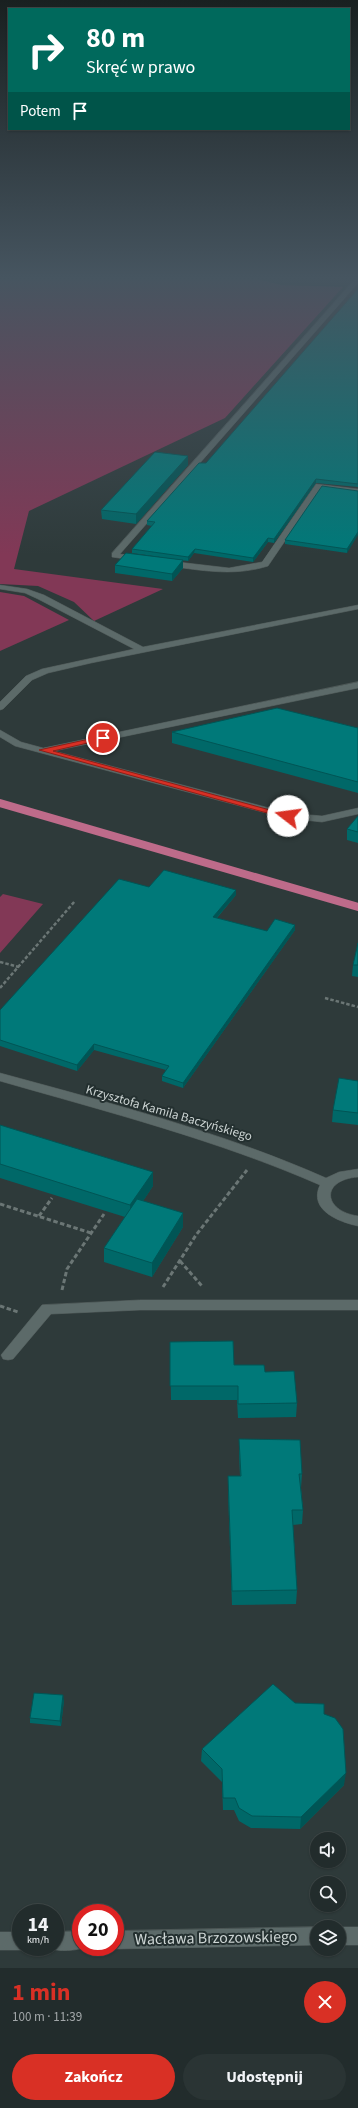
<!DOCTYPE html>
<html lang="pl">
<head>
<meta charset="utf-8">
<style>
  body { margin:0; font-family:"Source Sans 3",sans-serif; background:#2a3434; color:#f1f3f6; height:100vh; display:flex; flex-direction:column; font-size:15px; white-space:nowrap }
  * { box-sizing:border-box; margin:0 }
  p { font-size:13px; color:#a2a7a9 }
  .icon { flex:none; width:22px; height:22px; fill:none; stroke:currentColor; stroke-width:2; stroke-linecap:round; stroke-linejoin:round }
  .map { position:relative; height:1968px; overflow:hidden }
  .details { display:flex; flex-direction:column; background:#222c2c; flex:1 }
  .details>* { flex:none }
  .guide { position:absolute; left:8px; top:8px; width:342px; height:122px; border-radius:0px; box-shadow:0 1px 3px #0004,0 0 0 1px #3f4848; background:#00695c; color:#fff; overflow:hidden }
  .buttons { position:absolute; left:310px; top:1832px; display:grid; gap:8px }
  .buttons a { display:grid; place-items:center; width:36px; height:36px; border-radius:50%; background:#222c2c; box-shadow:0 1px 3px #0004,0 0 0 1px #3f4848; font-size:20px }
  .speed { position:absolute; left:12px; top:1904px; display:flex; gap:8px; font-size:20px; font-weight:700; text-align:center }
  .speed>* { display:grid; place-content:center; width:52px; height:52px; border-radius:50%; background:#222c2c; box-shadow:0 1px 3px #0004,0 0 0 1px #3f4848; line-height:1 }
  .speed small { font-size:10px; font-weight:400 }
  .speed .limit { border:6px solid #d22; background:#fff; color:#111 }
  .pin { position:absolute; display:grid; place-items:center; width:34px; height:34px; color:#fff; margin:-17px; border:2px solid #fff; border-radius:50%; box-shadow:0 1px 4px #0007 }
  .me { position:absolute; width:44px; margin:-22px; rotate:285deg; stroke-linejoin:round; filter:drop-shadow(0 0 3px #0008) }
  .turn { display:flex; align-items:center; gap:14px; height:84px; padding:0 12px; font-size:18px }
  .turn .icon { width:52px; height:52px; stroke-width:2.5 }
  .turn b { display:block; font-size:28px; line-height:34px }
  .then { display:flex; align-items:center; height:38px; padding:0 12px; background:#0003; gap:8px; font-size:15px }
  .round { display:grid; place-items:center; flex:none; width:42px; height:42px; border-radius:21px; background:#2a3434 }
  .overview { display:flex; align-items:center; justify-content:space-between; height:68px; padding:0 12px }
  h1 { font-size:24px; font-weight:700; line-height:30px; color:#d93025 }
  .button { display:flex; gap:8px; margin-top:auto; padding:8px 12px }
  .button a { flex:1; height:46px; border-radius:24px; background:#d93025; color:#fff; font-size:16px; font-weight:700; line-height:46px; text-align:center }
  .button a+a { background:#2a3434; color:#f1f3f6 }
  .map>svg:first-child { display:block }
</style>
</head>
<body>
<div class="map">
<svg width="358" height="1968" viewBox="0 0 358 1968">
  <rect width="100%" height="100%" fill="#2e3a3a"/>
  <path fill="#823856" d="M0,279H257L281,285L343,287L225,418L29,511L14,569L163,589L94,621L74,602L38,586L0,584Z
    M0,592L24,596L69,620L0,651Z
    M3,894L43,904L0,953V897Z"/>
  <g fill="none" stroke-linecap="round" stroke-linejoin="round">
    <path stroke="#be6b8a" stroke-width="8" d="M0,803L358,907"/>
    <g stroke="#4d5756" stroke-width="1">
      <path id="service" d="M355,279H358V283L120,554L139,557V561L112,557V553Z
        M316,484L358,489V493L321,488L268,566C239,575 212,572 183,568C177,567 169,567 165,563L169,561L229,568L262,562Z
        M0,585L27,589L44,595L143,647L358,605V609L91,663L48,673L32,680L3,709L0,710V702L26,676L42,669L134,649L38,599L25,593L0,589Z
        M358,682V688L54,751L288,813L322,816L358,808V814L322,822L285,818L15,746L0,737V730L21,742L43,748Z"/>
    </g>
    <g stroke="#4d5756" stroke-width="1">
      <path id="minor" d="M0,1073C110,1103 222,1132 326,1178L339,1172L358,1169V1177C320,1180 323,1211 358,1216V1226C339,1222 308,1210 320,1185C217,1140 108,1112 0,1081Z
        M140,1300H358V1310H140L51,1314L13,1359L8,1360L3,1359L1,1355L42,1305Z
        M317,1927V1945L115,1949L110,1947H115V1931Z
        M339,1927H358V1945H339Z
        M81,1931V1947H86C76,1951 59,1952 48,1948L55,1947V1932Z
        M0,1932H21V1947L28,1948L21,1950H0Z"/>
    </g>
    <path stroke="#6b7675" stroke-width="2.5" stroke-dasharray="3.5 2" stroke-linecap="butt" d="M0,962L19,967
      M0,988L75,901
      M325,998L358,1007"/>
    <path stroke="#6b7675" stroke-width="3" stroke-dasharray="4.5 2.5" stroke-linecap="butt" d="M0,1204L91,1233
      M39,1216L52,1198
      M180,1261L202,1286
      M163,1287L196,1235L247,1170
      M62,1290L67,1269L104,1214
      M0,1306L18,1312"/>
    <use href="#service" fill="#5c6a69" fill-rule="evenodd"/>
    <use href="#minor" fill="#5c6a69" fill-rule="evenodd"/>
  </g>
  <path fill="#006868" d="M358,289V487L316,483L274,543L268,542L253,562L194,553L188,561L132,553V549L152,526L147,525V521L206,463Z
    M188,456V465L136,524L102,519L101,510Z
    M358,491L347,553L285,544V540Z
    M183,560V568L172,581L115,573V565Z
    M358,728V793L172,743V732Z
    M358,816V843L347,840V829Z
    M236,895L217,918L267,931L295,925V930L183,1088L162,1081V1076L166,1070L94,1050L77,1071L0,1046V1010Z
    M358,943V977L352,976L353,965Z
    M358,1081V1125L332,1122L333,1110Z
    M0,1125L153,1186L143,1201L183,1213V1227L152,1277L104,1262V1248L125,1217L0,1178Z
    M170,1342L234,1365L265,1372L297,1403L296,1417L238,1418L237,1400H171Z
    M239,1439L302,1474L301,1488L303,1510L302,1524L293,1525L297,1590L296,1604L232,1605L228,1491V1476H240L239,1453Z
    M64,1700L61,1726L30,1723V1718Z
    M295,1703L324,1714L344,1785L300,1829L251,1828L239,1821L234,1810H223L222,1782L201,1761L202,1749Z"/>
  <path fill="#055" d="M188,456V465L136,524V514Z
    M316,479V483L274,543V539Z
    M358,532V535L347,553V549Z
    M268,538V542L253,562V558Z
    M195,549L194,553L188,561V557Z
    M183,560V568L172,581V574Z
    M236,890V895L213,922V917Z
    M295,925V930L183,1088V1083Z
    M94,1044V1050L77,1071V1065Z
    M153,1172V1186L131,1219L130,1205Z
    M183,1213V1227L152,1277V1263Z
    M63,1695L64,1700L61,1726L60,1721Z
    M346,1773L344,1785L300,1829L301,1817Z"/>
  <path fill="#007979" stroke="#055" d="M358,289V484L316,479L274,539L268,538L253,558L195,549L188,557L132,549L155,522L147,521L199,463H206Z
    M155,452L188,456L136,514L101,510Z
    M322,486L358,491V532L347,549L285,540Z
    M126,553L183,560L172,574L115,565Z
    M277,708L358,728V782L172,732Z
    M358,816V832L347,829Z
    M164,870L236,890L213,917L267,931L275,919L295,925L183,1083L162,1076L169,1066L94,1044L77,1065L0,1040V1010L119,879L149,887Z
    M358,943V965H353Z
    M339,1078L358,1081V1113L333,1110Z
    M0,1125L153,1172L130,1205L0,1164Z
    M137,1199L183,1213L152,1263L104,1248Z
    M233,1341L234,1365H264L265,1372L294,1371L297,1403L238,1404V1386H170V1342Z
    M239,1439L300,1440L302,1474H299L303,1510H292L297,1590L232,1591L228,1476H241Z
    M273,1684L295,1703L324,1704V1714L335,1718L343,1729L346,1773L301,1817L252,1816L239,1808L235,1798H223L222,1769L202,1749Z
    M34,1693L63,1695L60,1721L30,1718Z"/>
  <linearGradient id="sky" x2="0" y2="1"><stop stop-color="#192020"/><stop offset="0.5" stop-color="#465560"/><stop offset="1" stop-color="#465560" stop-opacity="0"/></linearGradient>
  <rect width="358" height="555" fill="url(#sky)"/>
  <path fill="#d93025" stroke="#8d1f18" d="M103,736L107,738L105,739L53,751L292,816L285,818L39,750Z"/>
  <g text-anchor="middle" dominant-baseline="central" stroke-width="4" stroke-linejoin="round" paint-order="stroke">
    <g font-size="13" fill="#ccd4d3" stroke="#243030">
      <text transform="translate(169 1113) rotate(16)">Krzysztofa Kamila Baczyńskiego</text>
    </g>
    <g font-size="16" fill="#ccd4d3" stroke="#243030">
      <text transform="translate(216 1938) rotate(-1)">Wacława Brzozowskiego</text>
    </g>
  </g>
</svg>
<div class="buttons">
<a><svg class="icon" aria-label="sound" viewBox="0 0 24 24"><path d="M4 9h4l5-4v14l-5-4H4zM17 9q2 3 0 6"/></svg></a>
<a><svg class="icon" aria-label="search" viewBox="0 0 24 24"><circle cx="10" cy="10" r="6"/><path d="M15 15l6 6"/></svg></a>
<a><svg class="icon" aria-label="layers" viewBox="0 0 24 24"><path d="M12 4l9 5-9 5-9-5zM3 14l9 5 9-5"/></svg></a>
</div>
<div class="speed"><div>14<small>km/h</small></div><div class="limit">20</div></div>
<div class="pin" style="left:103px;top:738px;background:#d93025"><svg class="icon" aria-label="arrive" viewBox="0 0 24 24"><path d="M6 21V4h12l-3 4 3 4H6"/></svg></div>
<svg class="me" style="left:288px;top:816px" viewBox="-20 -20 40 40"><circle r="19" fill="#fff"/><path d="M0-13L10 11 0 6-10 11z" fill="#d93025"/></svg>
<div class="guide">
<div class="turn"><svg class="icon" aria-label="right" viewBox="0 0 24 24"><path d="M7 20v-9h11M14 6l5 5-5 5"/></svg><div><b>80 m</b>Skręć w prawo</div></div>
<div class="then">Potem<svg class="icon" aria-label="arrive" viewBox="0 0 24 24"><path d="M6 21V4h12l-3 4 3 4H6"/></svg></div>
</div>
</div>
<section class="details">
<div class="overview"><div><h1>1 min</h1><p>100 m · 11:39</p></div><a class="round" style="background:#d93025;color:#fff"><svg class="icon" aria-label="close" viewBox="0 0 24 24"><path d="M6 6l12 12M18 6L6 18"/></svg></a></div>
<div class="button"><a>Zakończ</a><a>Udostępnij</a></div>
</section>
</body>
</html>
